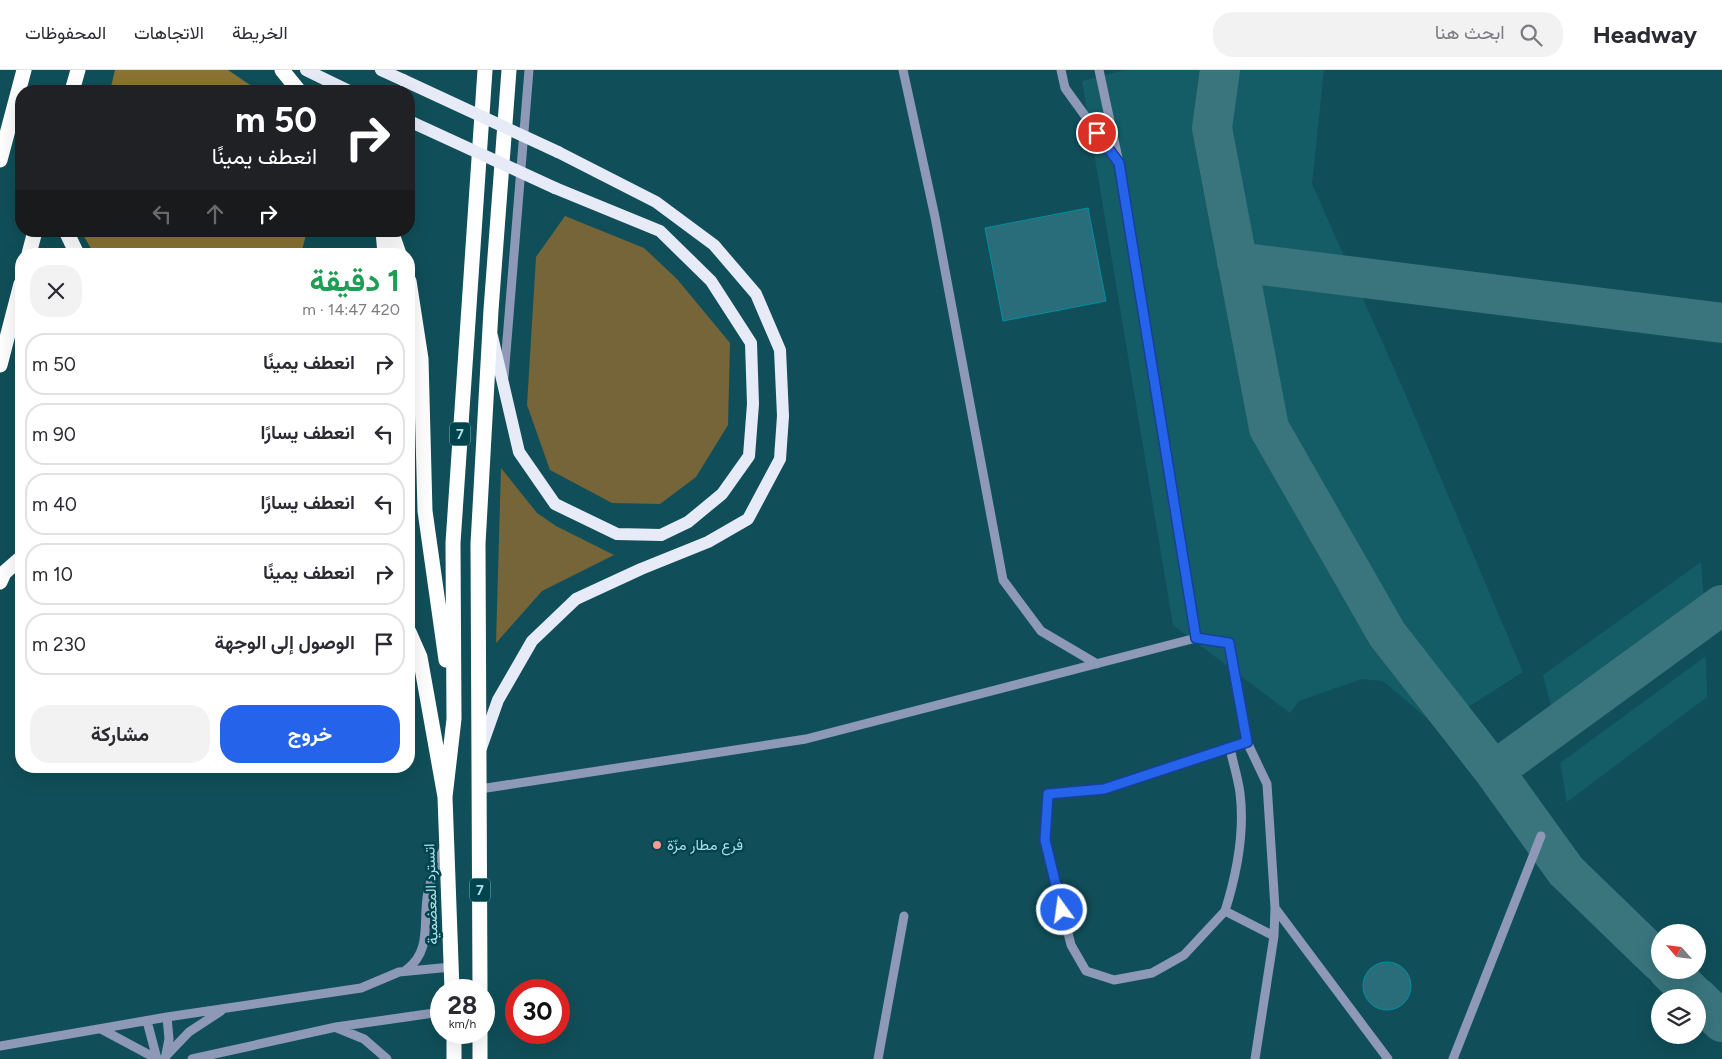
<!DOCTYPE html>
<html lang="ar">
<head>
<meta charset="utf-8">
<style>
  body { margin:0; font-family:Figtree,Vazirmatn,sans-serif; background:#f2f2f3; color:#2b2b33; direction:rtl; height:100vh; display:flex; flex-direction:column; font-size:19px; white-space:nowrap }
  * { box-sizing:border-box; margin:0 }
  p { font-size:16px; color:#7c7c81 }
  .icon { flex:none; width:28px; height:28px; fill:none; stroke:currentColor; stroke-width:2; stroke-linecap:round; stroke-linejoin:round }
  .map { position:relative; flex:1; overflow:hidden; direction:ltr }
  .details { position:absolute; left:15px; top:178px; width:400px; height:525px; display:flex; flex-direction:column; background:#fff; border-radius:20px; box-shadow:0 5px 20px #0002; direction:rtl }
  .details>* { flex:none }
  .top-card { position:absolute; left:15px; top:15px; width:400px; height:152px; border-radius:20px; box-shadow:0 5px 20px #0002; direction:rtl; background:#202124; color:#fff; overflow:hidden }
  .needle { width:32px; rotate:298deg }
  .controls { position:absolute; left:1651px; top:854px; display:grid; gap:10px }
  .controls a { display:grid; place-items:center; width:55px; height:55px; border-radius:50%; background:#fff; box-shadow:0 5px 20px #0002; font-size:25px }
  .speed { position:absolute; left:430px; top:909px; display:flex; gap:10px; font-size:25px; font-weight:700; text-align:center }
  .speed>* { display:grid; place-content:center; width:65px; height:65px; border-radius:50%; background:#fff; box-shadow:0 5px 20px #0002; line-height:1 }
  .speed small { font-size:12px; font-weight:400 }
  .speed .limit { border:8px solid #d22; background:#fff; color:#111 }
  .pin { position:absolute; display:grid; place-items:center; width:42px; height:42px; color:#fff; margin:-21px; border:2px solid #fff; border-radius:50%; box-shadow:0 1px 5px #0007 }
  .me { position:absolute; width:55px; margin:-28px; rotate:346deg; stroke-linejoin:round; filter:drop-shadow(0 0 4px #0008) }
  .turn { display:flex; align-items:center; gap:18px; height:105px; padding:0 15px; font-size:22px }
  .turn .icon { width:65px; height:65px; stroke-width:2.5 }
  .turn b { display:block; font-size:35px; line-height:42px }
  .lanes { display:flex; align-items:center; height:48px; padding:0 15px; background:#0003; justify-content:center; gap:25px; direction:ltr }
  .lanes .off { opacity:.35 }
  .round { display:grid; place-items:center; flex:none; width:52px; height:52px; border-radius:20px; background:#f2f2f3 }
  .headline { display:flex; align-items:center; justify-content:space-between; height:85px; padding:0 15px }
  h1 { font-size:30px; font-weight:700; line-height:38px; color:#1e9e55 }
  .cta { display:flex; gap:10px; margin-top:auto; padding:10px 15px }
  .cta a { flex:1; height:58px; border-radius:20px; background:#2563eb; color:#fff; font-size:20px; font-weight:700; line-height:58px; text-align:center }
  .cta a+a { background:#f2f2f3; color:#2b2b33 }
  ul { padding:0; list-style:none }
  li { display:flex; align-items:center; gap:15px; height:62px; margin:0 10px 8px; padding:0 5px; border:2px solid #e1e1e2; border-radius:20px }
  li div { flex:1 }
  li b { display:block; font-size:19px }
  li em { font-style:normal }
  header { display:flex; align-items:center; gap:30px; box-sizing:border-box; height:70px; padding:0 25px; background:#fff; border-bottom:1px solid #e1e1e2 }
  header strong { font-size:24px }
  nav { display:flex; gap:28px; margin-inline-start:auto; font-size:18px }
  .search { width:350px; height:45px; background:#f2f2f3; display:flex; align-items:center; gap:12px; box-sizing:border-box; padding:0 18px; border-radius:20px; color:#7c7c81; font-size:19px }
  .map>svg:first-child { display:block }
</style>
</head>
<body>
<header>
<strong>Headway</strong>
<div class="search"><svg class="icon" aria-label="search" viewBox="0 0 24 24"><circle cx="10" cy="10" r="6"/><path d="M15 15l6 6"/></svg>ابحث هنا</div>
<nav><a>الخريطة</a><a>الاتجاهات</a><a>المحفوظات</a></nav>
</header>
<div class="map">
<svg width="1722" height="989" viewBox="0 0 1722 989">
  <rect width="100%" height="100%" fill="#104f59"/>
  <path fill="#145c66" d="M1125,0H1324L1312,114L1401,314L1523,602L1437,657L1383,611L1362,609L1299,631L1290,643L1173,555L1082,11Z
    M1701,492L1705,540L1553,644L1543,605Z
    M1706,586L1707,627L1567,732L1560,693Z"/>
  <path fill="#756538" d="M565,146L644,178L677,209L730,273L728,355L696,407L660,434L612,433L550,400L527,335L536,187Z
    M501,398L537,443L556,456L614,485L542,521L496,573Z"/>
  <path fill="#8a7333" d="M115,0H228L259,21H110Z
    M81,161H307L301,184H94Z"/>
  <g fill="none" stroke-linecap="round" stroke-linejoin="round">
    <path stroke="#3a757e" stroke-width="40" d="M1220,0L1212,58L1269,358L1387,564L1494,701L1566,801L1660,892
      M1237,192L1722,253
      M1494,701L1722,535
      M1668,900L1697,928
      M1698,928L1722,952"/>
  </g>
  <path fill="#286d79" stroke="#0290a2" d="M1088,138L1106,231L1003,251L985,158Z
    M1363 916a24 24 0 1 1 48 0a24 24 0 1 1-48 0Z"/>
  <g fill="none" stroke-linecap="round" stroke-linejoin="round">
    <path stroke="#8e99b7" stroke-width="9" d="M903,0L935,147L1003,510L1041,561L1097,594
      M1061,0L1065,18L1117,90
      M1099,0L1119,93L1196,568
      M504,307L529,0
      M1247,672L1104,719L1048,724L1045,770L1071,875L1086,901L1114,910L1152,903L1184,885L1225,841L1274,866
      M480,719L806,669L1196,568L1229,573L1247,672L1267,714L1275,838L1274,866L1255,989
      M1275,838L1388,989
      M1225,841C1237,803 1245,763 1240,723C1238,708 1233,693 1230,678
      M406,900C433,881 422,850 428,822C431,807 438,792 444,778
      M147,951L157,989
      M337,958L364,969L387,989
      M101,959L157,989
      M0,976L167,947L361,918L399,902L451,897
      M166,984L169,969L167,947
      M165,987L189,962L221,941
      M192,989L336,957L441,942
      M878,989L904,846
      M1453,989L1541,766"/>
    <path stroke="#e6ebf7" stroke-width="12" d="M306,0L349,21
      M381,0L403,10
      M492,266L519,382L555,434L617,464L661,465L688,452L722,424L749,386L753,334L751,273L711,211L660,161L555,118
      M481,678L498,630L532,571L576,529L641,499L708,472L748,449L780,389L783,346L780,280L756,224L714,175L656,132L558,82"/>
    <path stroke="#fff" stroke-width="15" d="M282,0L299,21
      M72,21L78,0
      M0,90L24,0
      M66,161L77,184
      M383,161L385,184
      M391,161L399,184
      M29,184L35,161
      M409,211L421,289L425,441L446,590
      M0,295L21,214
      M0,512L4,503L21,488
      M409,562L420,587L445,727L452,920
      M445,727L454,649L453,473L485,0
      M480,920L478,474L491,240L509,0
      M454,962V989
      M480,989V962"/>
    <path stroke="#e6ebf7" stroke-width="12" d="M403,10L558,82
      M409,51L555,118"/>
  </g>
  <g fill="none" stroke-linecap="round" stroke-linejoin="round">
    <g stroke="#184099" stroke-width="12">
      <path id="route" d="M1062,840L1045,770L1048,724L1104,719L1247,672L1229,573L1196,568L1119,93L1097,63"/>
    </g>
    <use href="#route" stroke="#2563eb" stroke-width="9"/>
  </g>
  <circle fill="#f59d8e" stroke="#00444e" stroke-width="2" cx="657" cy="775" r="5"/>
  <g text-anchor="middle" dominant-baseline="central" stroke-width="5" stroke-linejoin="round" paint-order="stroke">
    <g fill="#00444e" stroke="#79afb8" stroke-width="1">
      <rect x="450" y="352.5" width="20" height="23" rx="4"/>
      <rect x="470" y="808.5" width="20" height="23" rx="4"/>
    </g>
    <g font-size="14" font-weight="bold" fill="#addde6">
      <text x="460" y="364">7</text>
      <text x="480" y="820">7</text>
    </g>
    <g font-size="15" fill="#addde6" stroke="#00444e" text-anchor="start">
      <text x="667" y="775">فرع مطار مزّة</text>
    </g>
    <g font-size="15" fill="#addde6" stroke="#00444e">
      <text transform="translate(431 824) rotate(-92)">اتسترد المعضمية</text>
    </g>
  </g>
</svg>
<div class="controls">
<a><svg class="needle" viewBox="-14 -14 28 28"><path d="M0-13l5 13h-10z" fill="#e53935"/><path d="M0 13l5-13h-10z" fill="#7c7c81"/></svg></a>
<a><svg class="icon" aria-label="layers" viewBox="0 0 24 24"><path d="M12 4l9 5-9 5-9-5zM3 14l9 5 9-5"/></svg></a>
</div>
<div class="speed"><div>28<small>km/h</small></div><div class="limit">30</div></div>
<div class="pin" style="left:1097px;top:63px;background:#d93025"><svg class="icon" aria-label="arrive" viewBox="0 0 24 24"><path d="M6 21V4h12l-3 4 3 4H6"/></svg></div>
<svg class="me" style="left:1062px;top:840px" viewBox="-20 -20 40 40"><circle r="17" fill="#2563eb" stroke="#fff" stroke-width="3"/><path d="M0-11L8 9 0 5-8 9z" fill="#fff"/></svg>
<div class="top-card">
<div class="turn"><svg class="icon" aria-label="right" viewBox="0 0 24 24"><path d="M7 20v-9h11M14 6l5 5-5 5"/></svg><div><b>50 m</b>انعطف يمينًا</div></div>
<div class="lanes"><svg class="icon off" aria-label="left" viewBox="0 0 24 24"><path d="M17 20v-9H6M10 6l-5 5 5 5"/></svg><svg class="icon off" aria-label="ahead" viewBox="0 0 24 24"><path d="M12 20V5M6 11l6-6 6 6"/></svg><svg class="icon" aria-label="right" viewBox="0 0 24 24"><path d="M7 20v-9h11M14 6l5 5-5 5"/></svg></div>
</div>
<section class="details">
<div class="headline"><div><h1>1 دقيقة</h1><p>420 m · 14:47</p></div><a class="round"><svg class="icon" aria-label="close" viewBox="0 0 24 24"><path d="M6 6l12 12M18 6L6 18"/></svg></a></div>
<ul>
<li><svg class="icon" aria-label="right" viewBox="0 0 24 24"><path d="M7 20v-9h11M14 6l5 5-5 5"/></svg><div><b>انعطف يمينًا</b></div><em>50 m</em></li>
<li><svg class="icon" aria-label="left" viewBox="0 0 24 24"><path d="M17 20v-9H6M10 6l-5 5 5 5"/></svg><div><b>انعطف يسارًا</b></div><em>90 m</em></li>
<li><svg class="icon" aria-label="left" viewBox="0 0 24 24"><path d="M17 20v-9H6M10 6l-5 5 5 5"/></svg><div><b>انعطف يسارًا</b></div><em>40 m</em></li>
<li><svg class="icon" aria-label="right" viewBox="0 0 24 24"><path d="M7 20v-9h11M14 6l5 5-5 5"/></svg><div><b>انعطف يمينًا</b></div><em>10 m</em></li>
<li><svg class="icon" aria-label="arrive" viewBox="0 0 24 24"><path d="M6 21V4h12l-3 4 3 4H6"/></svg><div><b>الوصول إلى الوجهة</b></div><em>230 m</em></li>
</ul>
<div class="cta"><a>خروج</a><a>مشاركة</a></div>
</section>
</div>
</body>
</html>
